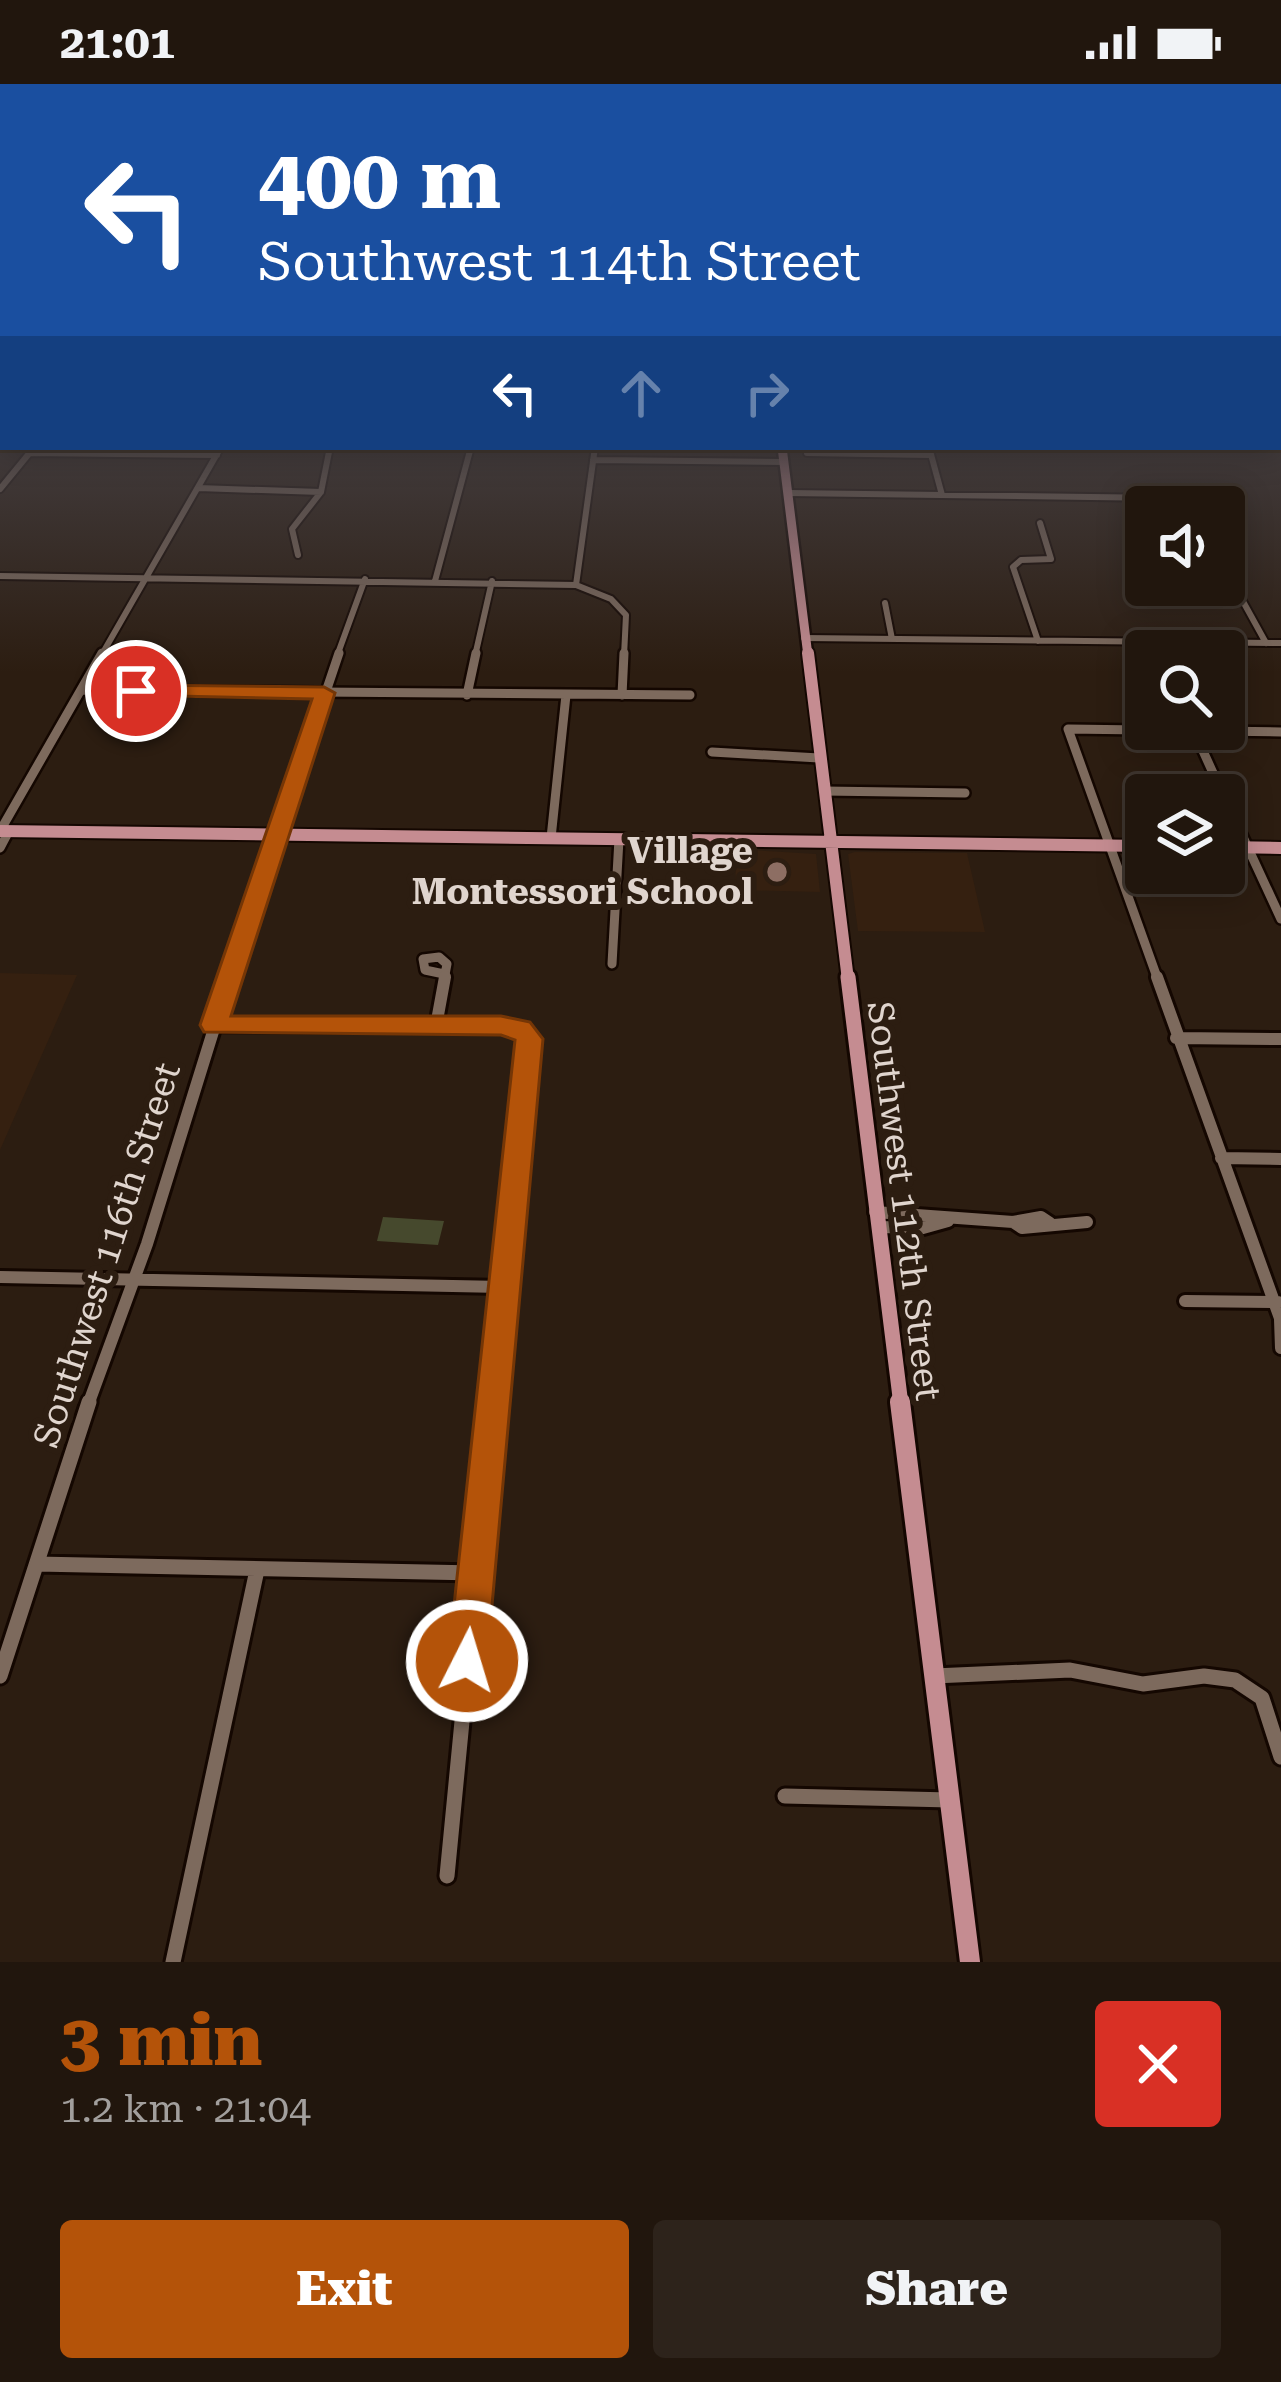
<!DOCTYPE html>
<html lang="en">
<head>
<meta charset="utf-8">
<style>
  body { margin:0; font-family:"Roboto Serif",serif; background:#2d231b; color:#f1f3f6; height:100vh; display:flex; flex-direction:column; font-size:45px; white-space:nowrap }
  * { box-sizing:border-box; margin:0 }
  p { font-size:39px; color:#a29f9d }
  .icon { flex:none; width:66px; height:66px; fill:none; stroke:currentColor; stroke-width:2; stroke-linecap:round; stroke-linejoin:round }
  .map { position:relative; height:1878px; overflow:hidden }
  .panel { display:flex; flex-direction:column; background:#21160d; flex:1 }
  .panel>* { flex:none }
  .top-card { position:absolute; left:0px; top:0px; width:1281px; height:366px; box-shadow:0 6px 30px #0003,0 0 0 3px #3e352e; background:#1a4fa0; color:#fff; overflow:hidden }
  .buttons { position:absolute; left:1125px; top:402px; display:grid; gap:24px }
  .buttons a { display:grid; place-items:center; width:120px; height:120px; border-radius:12px; background:#21160d; box-shadow:0 6px 30px #0003,0 0 0 3px #3e352e; font-size:60px }
  .pin { position:absolute; display:grid; place-items:center; width:102px; height:102px; color:#fff; margin:-51px; border:6px solid #fff; border-radius:50%; box-shadow:0 3px 12px #0007 }
  .me { position:absolute; width:132px; margin:-66px; rotate:5deg; stroke-linejoin:round; filter:drop-shadow(0 0 9px #0008) }
  .turn { display:flex; align-items:center; gap:42px; height:252px; padding:0 60px; font-size:54px }
  .turn .icon { width:156px; height:156px; stroke-width:2.5 }
  .turn b { display:block; font-size:84px; line-height:102px }
  .lanes { display:flex; align-items:center; height:114px; padding:0 60px; background:#0003; justify-content:center; gap:60px; direction:ltr }
  .lanes .off { opacity:.35 }
  .round { display:grid; place-items:center; flex:none; width:126px; height:126px; border-radius:12px; background:#2d231b }
  .headline { display:flex; align-items:center; justify-content:space-between; height:204px; padding:0 60px }
  h1 { font-size:72px; font-weight:800; line-height:90px; color:#b45309 }
  .button { display:flex; gap:24px; margin-top:auto; padding:24px 60px }
  .button a { flex:1; height:138px; border-radius:12px; background:#b45309; color:#fff; font-size:48px; font-weight:800; line-height:138px; text-align:center }
  .button a+a { background:#2d231b; color:#f1f3f6 }
  .status { display:flex; justify-content:space-between; align-items:center; height:84px; padding:0 60px; background:#21160d; direction:ltr }
  .status svg { height:33px; fill:currentColor }
  .map>svg:first-child { display:block }
</style>
</head>
<body>
<div class="status"><b>21:01</b><svg viewBox="0 0 49 12"><path d="M0 12V9h3v3zM5 12V6h3v6zM10 12V3h3v9zM15 12V0h3v12zM26 1h20v11H26zM47 4h2v5h-2z"/></svg></div>
<div class="map">
<svg width="1281" height="1878" viewBox="0 0 1281 1878">
  <rect width="100%" height="100%" fill="#2c1d11"/>
  <path fill="#352010" d="M735,765L816,770L820,808L736,806Z
    M855,768L967,769L985,848L858,847L848,770Z
    M0,889L77,891L0,1066Z"/>
  <path fill="#46492d" d="M383,1133L444,1137L438,1161L377,1157Z"/>
  <g fill="none" stroke-linecap="round" stroke-linejoin="round">
    <g stroke="#140701" stroke-width="10">
      <path id="minor-far3" d="M929,363L942,411
        M29,369L217,371
        M807,369L931,371
        M593,376L784,378
        M198,404L321,408
        M0,405L32,366
        M788,409L1240,415
        M1040,439L1051,475
        M298,471L292,445L321,408L330,363
        M1013,483L1038,557
        M1013,483L1021,476L1051,475
        M1224,483L1266,559
        M0,492L576,501L611,515L626,531L624,572
        M435,497L471,363
        M576,501L595,363
        M885,519L892,555
        M804,554L1281,559
        M101,572L221,363
        M337,572L365,495
        M475,572L492,497"/>
    </g>
    <g stroke="#140701" stroke-width="14">
      <path id="minor-far2" d="M81,606L690,611
        M467,611L476,569
        M622,611L624,569
        M1194,647L1223,711
        M712,668L819,674
        M824,707L965,709
        M1224,712L1281,835
        M0,747L102,569
        M551,754L566,611
        M0,764L9,747
        M612,880L619,755
        M444,890L425,886L423,875L439,873L447,880L444,896
        M229,896L339,569
        M1158,896L1068,645L1281,648"/>
    </g>
    <g stroke="#140701" stroke-width="18">
      <path id="minor-far1" d="M1157,893L1281,1237
        M214,941L507,942L521,945L529,955L493,1321
        M436,942L445,893
        M1176,954L1281,955
        M1221,1074L1281,1075
        M875,1128L1013,1138L1022,1144L1087,1138
        M1013,1138L1041,1133L1050,1139
        M878,1143L923,1144L948,1137
        M0,1193L502,1203
        M1185,1217L1278,1218
        M1280,1235L1281,1264
        M88,1321L147,1160L230,893"/>
    </g>
    <g stroke="#140701" stroke-width="21">
      <path id="minor" d="M37,1480L476,1489
        M0,1592L89,1318
        M934,1592L1070,1586L1143,1600L1204,1592L1235,1596L1262,1614L1281,1673
        M785,1712L950,1716
        M447,1792L493,1318
        M173,1878L257,1486"/>
    </g>
    <g stroke="#140701" stroke-width="14">
      <path id="major-far3" d="M782,363L808,572"/>
    </g>
    <g stroke="#140701" stroke-width="16">
      <path id="major-far2" d="M808,569L848,896
        M0,747L1146,762
        M1224,763L1281,764"/>
    </g>
    <g stroke="#140701" stroke-width="21">
      <path id="major-far1" d="M848,893L901,1321"/>
    </g>
    <g stroke="#140701" stroke-width="26">
      <path id="major" d="M900,1318L970,1878"/>
    </g>
    <use href="#minor-far3" stroke="#7d6a5d" stroke-width="6"/>
    <use href="#minor-far2" stroke="#7d6a5d" stroke-width="9"/>
    <use href="#minor-far1" stroke="#7d6a5d" stroke-width="12"/>
    <use href="#minor" stroke="#7d6a5d" stroke-width="15"/>
    <use href="#major-far3" stroke="#c58c91" stroke-width="9"/>
    <use href="#major-far2" stroke="#c58c91" stroke-width="12"/>
    <use href="#major-far1" stroke="#c58c91" stroke-width="15"/>
    <use href="#major" stroke="#c58c91" stroke-width="20"/>
  </g>
  <linearGradient id="sky" x2="0" y2="1"><stop stop-color="#181009"/><stop offset="0.55" stop-color="#454043"/><stop offset="1" stop-color="#454043" stop-opacity="0"/></linearGradient>
  <rect width="1281" height="588" fill="url(#sky)"/>
  <path fill="#b45309" stroke="#753606" stroke-width="3" d="M136,601L324,603L335,609L231,932H501L530,938L543,955L487,1577L481,1591L467,1597L453,1591L448,1577L515,956L501,951L204,948L200,941L312,615L128,611V602Z"/>
  <circle fill="#8d6e63" stroke="#2c1d11" stroke-width="4.5" cx="777" cy="788" r="12"/>
  <g text-anchor="middle" dominant-baseline="central" stroke-width="12" stroke-linejoin="round" paint-order="stroke">
    <g font-size="36" font-weight="bold" fill="#e0d5ce" stroke="#2c1d11" text-anchor="end">
      <text x="753" y="767">Village<tspan x="753" dy="41">Montessori School</tspan></text>
    </g>
    <g font-size="36" fill="#e0d5ce" stroke="#2c1d11">
      <text transform="translate(904 1117) rotate(83)">Southwest 112th Street</text>
      <text transform="translate(107 1171) rotate(-72)">Southwest 116th Street</text>
    </g>
  </g>
</svg>
<div class="buttons">
<a><svg class="icon" aria-label="sound" viewBox="0 0 24 24"><path d="M4 9h4l5-4v14l-5-4H4zM17 9q2 3 0 6"/></svg></a>
<a><svg class="icon" aria-label="search" viewBox="0 0 24 24"><circle cx="10" cy="10" r="6"/><path d="M15 15l6 6"/></svg></a>
<a><svg class="icon" aria-label="layers" viewBox="0 0 24 24"><path d="M12 4l9 5-9 5-9-5zM3 14l9 5 9-5"/></svg></a>
</div>
<div class="pin" style="left:136px;top:607px;background:#d93025"><svg class="icon" aria-label="arrive" viewBox="0 0 24 24"><path d="M6 21V4h12l-3 4 3 4H6"/></svg></div>
<svg class="me" style="left:467px;top:1577px" viewBox="-20 -20 40 40"><circle r="17" fill="#b45309" stroke="#fff" stroke-width="3"/><path d="M0-11L8 9 0 5-8 9z" fill="#fff"/></svg>
<div class="top-card">
<div class="turn"><svg class="icon" aria-label="left" viewBox="0 0 24 24"><path d="M17 20v-9H6M10 6l-5 5 5 5"/></svg><div><b>400 m</b>Southwest 114th Street</div></div>
<div class="lanes"><svg class="icon" aria-label="left" viewBox="0 0 24 24"><path d="M17 20v-9H6M10 6l-5 5 5 5"/></svg><svg class="icon off" aria-label="ahead" viewBox="0 0 24 24"><path d="M12 20V5M6 11l6-6 6 6"/></svg><svg class="icon off" aria-label="right" viewBox="0 0 24 24"><path d="M7 20v-9h11M14 6l5 5-5 5"/></svg></div>
</div>
</div>
<section class="panel">
<div class="headline"><div><h1>3 min</h1><p>1.2 km · 21:04</p></div><a class="round" style="background:#d93025;color:#fff"><svg class="icon" aria-label="close" viewBox="0 0 24 24"><path d="M6 6l12 12M18 6L6 18"/></svg></a></div>
<div class="button"><a>Exit</a><a>Share</a></div>
</section>
</body>
</html>
